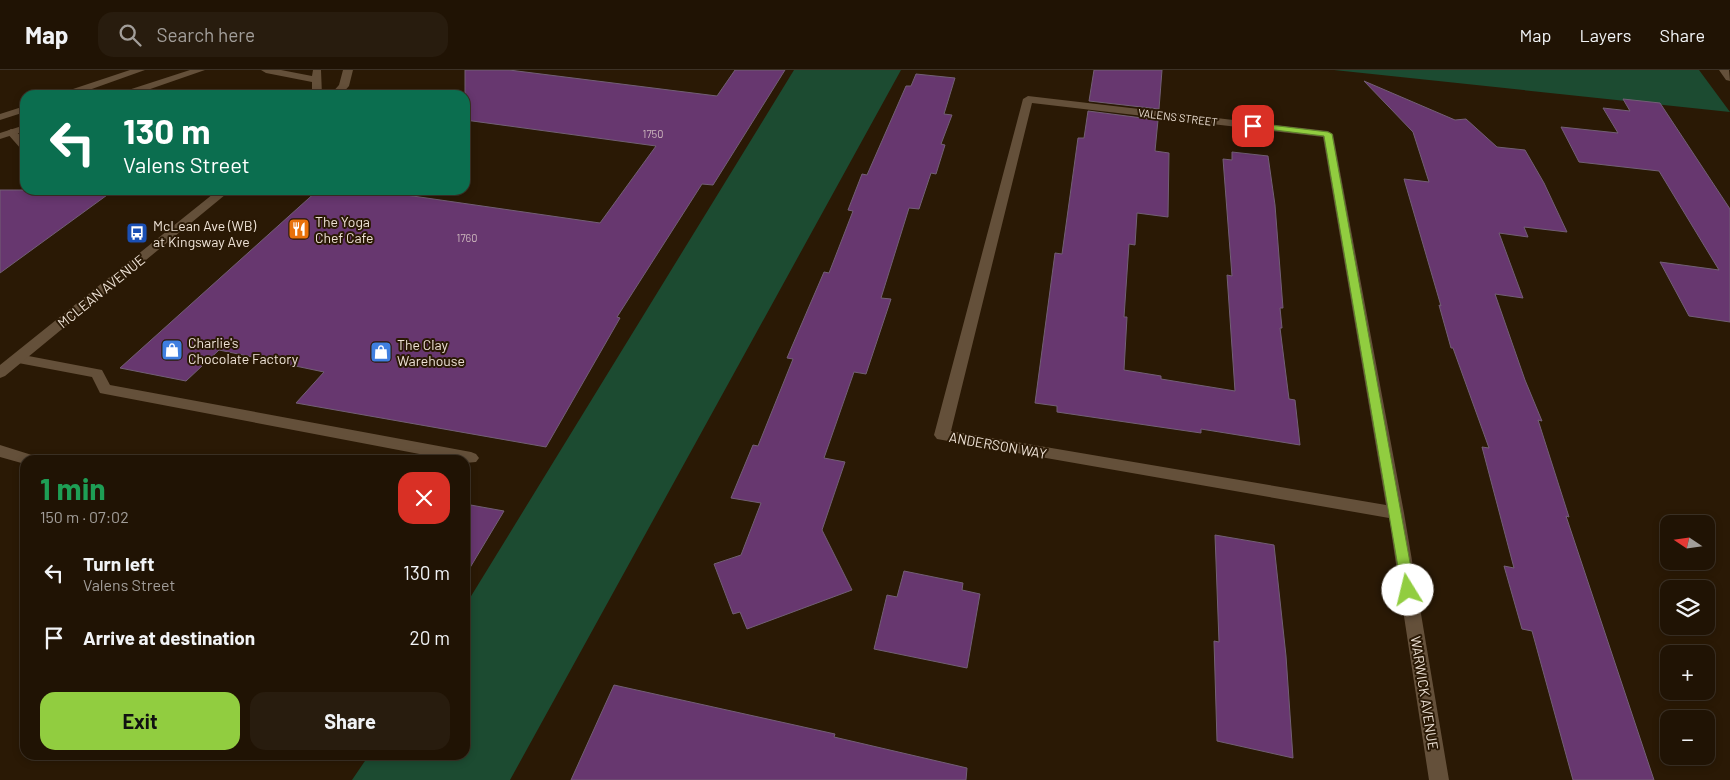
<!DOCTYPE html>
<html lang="en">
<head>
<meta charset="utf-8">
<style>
  body { margin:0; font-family:Barlow,sans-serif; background:#281c0e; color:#f1f3f6; height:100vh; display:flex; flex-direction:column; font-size:19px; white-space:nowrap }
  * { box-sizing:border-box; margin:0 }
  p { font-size:16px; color:#a29e9a }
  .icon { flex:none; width:28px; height:28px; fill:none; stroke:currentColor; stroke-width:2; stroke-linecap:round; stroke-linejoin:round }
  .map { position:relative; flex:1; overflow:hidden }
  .panel { position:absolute; left:20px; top:385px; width:450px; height:305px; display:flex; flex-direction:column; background:#201304; border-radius:15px; box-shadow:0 2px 8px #0003,0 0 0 1px #3d3226 }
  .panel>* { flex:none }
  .top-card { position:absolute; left:20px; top:20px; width:450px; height:105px; border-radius:15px; box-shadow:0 2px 8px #0003,0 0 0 1px #3d3226; background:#0b6e4f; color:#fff; overflow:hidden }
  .needle { width:32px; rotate:283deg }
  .controls { position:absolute; left:1660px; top:445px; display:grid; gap:10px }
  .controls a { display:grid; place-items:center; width:55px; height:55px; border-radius:10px; background:#201304; box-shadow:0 2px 8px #0003,0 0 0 1px #3d3226; font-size:25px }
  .pin { position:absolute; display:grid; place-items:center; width:42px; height:42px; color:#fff; margin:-21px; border-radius:10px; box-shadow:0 2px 8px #0006 }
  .me { position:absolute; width:55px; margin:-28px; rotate:351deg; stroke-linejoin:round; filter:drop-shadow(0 0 4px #0008) }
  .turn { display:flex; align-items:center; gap:18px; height:105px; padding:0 20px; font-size:22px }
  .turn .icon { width:65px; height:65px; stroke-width:2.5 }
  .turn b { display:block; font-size:35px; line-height:42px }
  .round { display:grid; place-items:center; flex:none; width:52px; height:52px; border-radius:15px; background:#281c0e }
  .overview { display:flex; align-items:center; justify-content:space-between; height:85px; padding:0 20px }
  h1 { font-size:30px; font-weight:700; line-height:38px; color:#1e9e55 }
  .button { display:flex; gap:10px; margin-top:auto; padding:10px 20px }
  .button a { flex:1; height:58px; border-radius:15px; background:#91cd40; color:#111; font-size:20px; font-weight:700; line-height:58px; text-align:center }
  .button a+a { background:#281c0e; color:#f1f3f6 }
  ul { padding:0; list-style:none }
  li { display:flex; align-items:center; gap:15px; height:65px; padding:0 20px }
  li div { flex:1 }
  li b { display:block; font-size:19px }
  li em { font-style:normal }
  header { display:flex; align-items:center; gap:30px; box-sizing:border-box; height:70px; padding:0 25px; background:#201304; border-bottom:1px solid #3d3226 }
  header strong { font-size:24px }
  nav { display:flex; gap:28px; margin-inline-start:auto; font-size:18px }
  .search { width:350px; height:45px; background:#281c0e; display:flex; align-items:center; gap:12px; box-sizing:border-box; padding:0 18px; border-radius:15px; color:#a29e9a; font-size:19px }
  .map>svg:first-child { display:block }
</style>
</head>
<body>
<header>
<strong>Map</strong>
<div class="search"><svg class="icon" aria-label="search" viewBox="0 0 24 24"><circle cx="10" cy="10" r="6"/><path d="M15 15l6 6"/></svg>Search here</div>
<nav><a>Map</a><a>Layers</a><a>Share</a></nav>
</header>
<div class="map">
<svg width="1730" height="710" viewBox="0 0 1730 710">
  <rect width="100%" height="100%" fill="#2a1905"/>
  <path fill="#1c4b31" d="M794,0H901L510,710H352L369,685H465V536Z
    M1334,0H1699L1730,42Z"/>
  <path fill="#67376f" stroke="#725f75" d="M465,0H509L717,26L735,0H785L713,115L702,114L617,247L620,248L546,377L296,333L324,302L219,280L186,311L120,298L318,120H371L600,153L656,76L465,50Z
    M1094,0H1162L1159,39L1089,31Z
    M916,4L955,8L944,44L952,45L941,74L945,75L936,104L931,103L919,139L909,138L881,228L891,229L866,304L854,302L824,388L845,392L822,460L852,520L747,559L740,542L733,544L714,494L741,485L761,433L731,428L753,375L758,376L793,289L787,288L808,239L824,202L829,203L853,141L848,140L862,104L867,105L906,16H911Z
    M1364,11L1455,50L1466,49L1497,77L1525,80L1544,113L1567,162L1524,157L1528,167L1499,163L1523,228L1495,224L1525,310L1542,351L1538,350L1569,447L1566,446L1654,710H1573L1532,561L1522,559L1504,496L1514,498L1482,377L1489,378L1453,278H1451L1439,235L1441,236L1404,109L1429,112L1413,62Z
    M1623,29L1660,33L1730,139V252L1689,246L1660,192L1719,200L1659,101L1579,92L1561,57L1618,63L1603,38L1630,41Z
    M1088,41L1158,50L1155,81L1169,83L1168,147L1137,143L1135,175L1129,174L1124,247H1127L1124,300L1161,306V309L1235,321L1227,205L1232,206L1223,89L1232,90V82L1268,86L1275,135L1283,238H1280L1282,258H1280L1289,329L1295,330L1300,375L1201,359V363L1057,342V336L1035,333L1055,183L1062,184L1078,68H1084Z
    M0,120H114L0,203Z
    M465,434L504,441L465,506Z
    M1215,465L1274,475L1286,586L1293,688L1217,671L1214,571L1219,572Z
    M904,501L963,513L962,520L980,524L967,598L874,579L887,525L897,527Z
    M614,615L835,664L834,667L967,698L966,710H571Z"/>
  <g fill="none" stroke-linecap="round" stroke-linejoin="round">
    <path fill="#64503a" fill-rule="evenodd" d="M11,59L15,60L25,71V80L21,79L6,62Z
      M18,284L102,300L110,315L471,382L476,384L479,388L476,392L465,393V390H451L105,324L100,323L92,307L13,292L11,289L13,286Z
      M0,375L35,386L38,390H25V394L0,387Z"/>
    <path fill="#64503a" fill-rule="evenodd" d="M1028,26L1328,61L1333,64L1404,443L1449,710H1429L1389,448L937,369L934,365L1023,29ZM1032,33L1323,67L1386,435L951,361Z"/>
    <path fill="#64503a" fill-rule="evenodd" d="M130,0H145L75,25H60L61,23Z
      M190,0H205L133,25H118L119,23Z
      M261,0H281L312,6L313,0H321L322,25H312V12L266,3Z
      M343,0H353L349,16L341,25H330L339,15Z
      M1719,0H1729L1730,11L1726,10Z
      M25,36V42L0,50V44Z
      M25,55V61L0,69V63Z
      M218,120H231L5,306L0,308V295Z"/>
  </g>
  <path fill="#91cd40" stroke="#5e852a" d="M1253,53L1328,62L1332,64L1415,520L1413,523L1408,525L1404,523L1402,520L1324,66L1250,57L1249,56Z"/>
  <defs>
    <g id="restaurant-square" transform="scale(1.125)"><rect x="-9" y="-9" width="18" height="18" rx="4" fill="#e8710a" stroke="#2a1905"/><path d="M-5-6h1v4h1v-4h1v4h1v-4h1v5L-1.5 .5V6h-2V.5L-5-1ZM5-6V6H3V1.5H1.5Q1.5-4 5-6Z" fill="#fff"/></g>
    <g id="bus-square" transform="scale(1.125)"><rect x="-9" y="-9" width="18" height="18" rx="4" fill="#1a4fb4" stroke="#2a1905"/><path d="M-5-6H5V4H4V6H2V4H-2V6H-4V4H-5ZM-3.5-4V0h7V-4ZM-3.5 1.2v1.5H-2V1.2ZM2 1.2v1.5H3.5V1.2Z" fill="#fff"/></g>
    <g id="shop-square" transform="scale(1.125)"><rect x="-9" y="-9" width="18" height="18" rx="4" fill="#3f7fe0" stroke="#2a1905"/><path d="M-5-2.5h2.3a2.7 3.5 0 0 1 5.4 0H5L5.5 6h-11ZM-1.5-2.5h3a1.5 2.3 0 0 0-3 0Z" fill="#fff"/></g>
  </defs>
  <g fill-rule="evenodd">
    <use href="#restaurant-square" x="299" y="159"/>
    <use href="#bus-square" x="137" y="163"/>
    <use href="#shop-square" x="172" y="280"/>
    <use href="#shop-square" x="381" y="282"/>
  </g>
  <g text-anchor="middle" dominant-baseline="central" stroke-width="4" stroke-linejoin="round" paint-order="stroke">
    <g font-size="11" fill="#ede1d5" stroke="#2a1905">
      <text transform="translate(1178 47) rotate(7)">VALENS STREET</text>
    </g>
    <g font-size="11" fill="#ccb6bc">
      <text x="653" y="63">1750</text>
      <text x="467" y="167">1760</text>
    </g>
    <g font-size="14" fill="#ede1d5" stroke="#2a1905" text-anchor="start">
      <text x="315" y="151">The Yoga<tspan x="315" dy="16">Chef Cafe</tspan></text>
      <text x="153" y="155">McLean Ave (WB)<tspan x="153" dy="16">at Kingsway Ave</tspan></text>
      <text x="188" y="272">Charlie's<tspan x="188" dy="16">Chocolate Factory</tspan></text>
      <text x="397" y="274">The Clay<tspan x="397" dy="16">Warehouse</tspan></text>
    </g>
    <g font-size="14" fill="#ede1d5" stroke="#2a1905">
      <text transform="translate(101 221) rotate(-39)">MCLEAN AVENUE</text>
      <text transform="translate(998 375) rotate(10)">ANDERSON WAY</text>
      <text transform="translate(1425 623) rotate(81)">WARWICK AVENUE</text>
    </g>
  </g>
</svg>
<div class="controls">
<a><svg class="needle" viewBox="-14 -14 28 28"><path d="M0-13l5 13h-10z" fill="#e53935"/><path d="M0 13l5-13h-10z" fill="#a29e9a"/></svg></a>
<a><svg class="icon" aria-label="layers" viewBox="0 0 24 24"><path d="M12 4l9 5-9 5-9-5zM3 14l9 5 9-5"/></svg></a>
<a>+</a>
<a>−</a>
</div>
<div class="pin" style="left:1253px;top:56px;background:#d93025"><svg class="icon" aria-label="arrive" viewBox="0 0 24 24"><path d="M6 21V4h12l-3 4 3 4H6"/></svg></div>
<svg class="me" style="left:1408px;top:520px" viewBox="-20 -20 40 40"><circle r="19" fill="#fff"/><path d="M0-13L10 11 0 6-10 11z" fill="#91cd40"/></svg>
<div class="top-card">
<div class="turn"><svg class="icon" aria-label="left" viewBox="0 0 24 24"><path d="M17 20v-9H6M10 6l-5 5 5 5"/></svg><div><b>130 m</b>Valens Street</div></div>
</div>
<section class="panel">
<div class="overview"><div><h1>1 min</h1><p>150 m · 07:02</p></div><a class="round" style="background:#d93025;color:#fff"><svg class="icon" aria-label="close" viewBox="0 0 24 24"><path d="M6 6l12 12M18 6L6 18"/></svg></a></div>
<ul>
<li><svg class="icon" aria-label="left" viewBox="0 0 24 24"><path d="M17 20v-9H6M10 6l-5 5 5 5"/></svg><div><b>Turn left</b><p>Valens Street</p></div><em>130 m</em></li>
<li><svg class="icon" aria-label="arrive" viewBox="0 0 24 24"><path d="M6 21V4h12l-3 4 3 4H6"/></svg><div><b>Arrive at destination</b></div><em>20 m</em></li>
</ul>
<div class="button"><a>Exit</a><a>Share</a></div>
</section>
</div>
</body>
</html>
